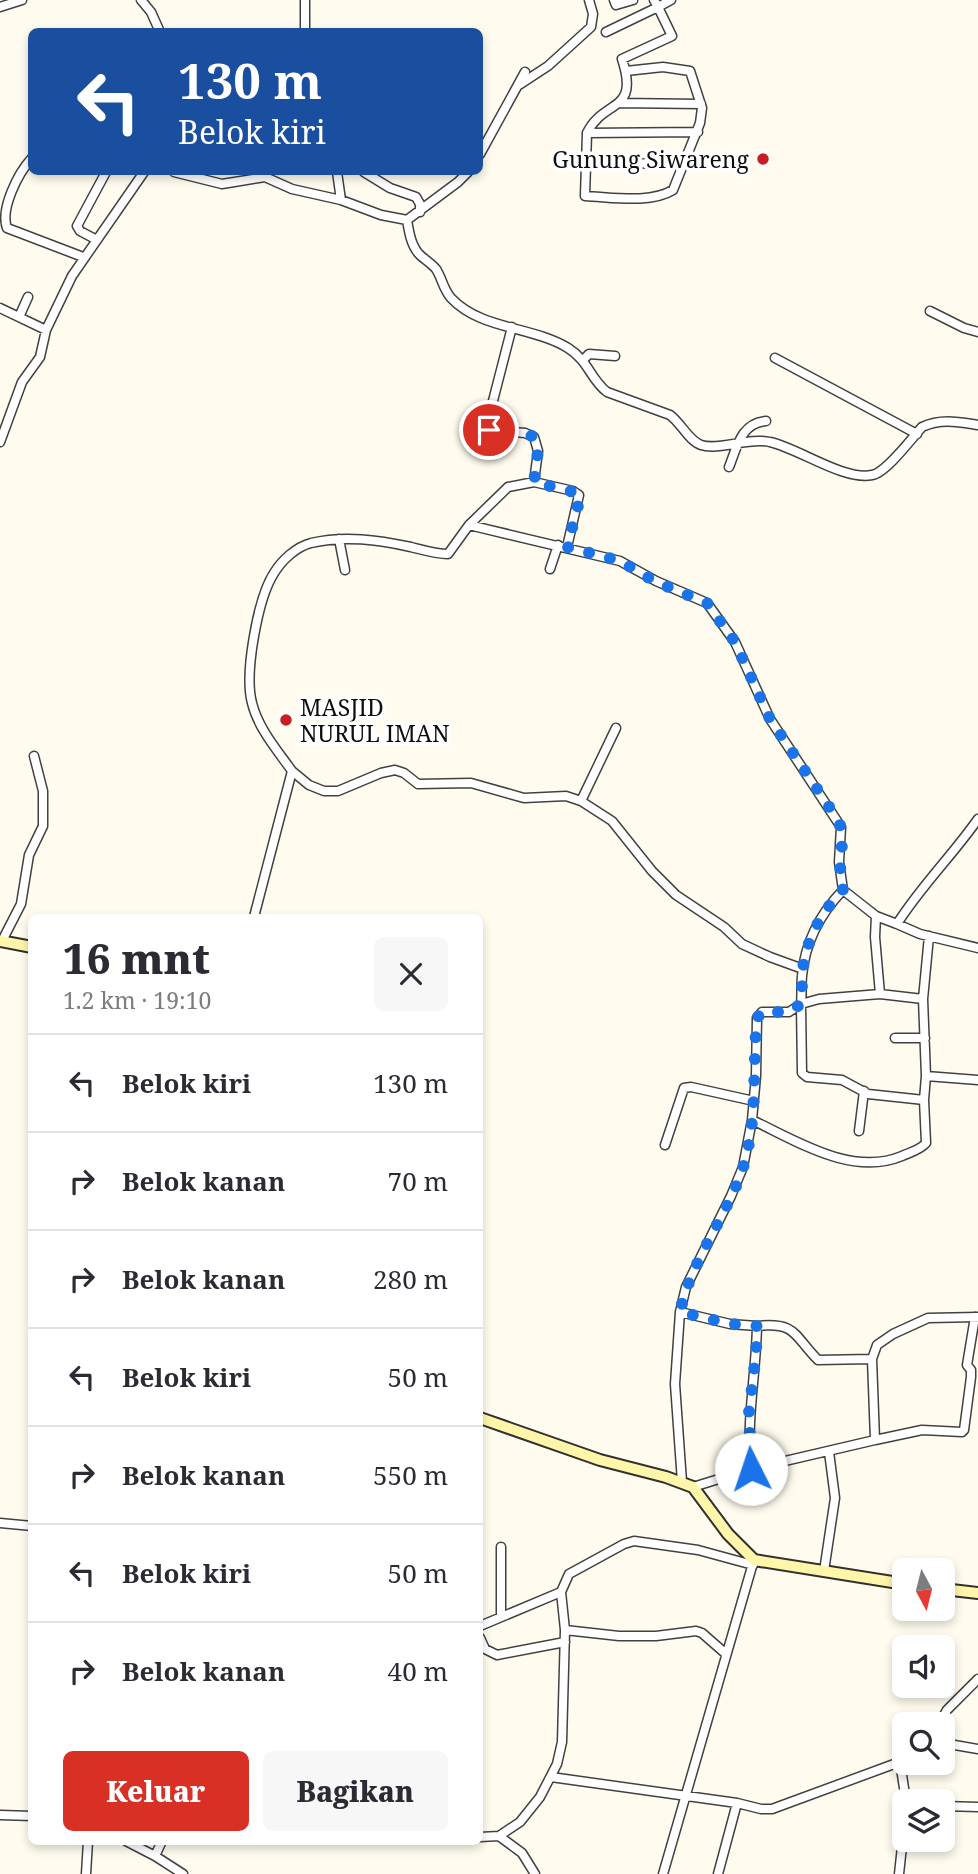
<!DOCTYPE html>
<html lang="id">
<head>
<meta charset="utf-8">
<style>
  body { margin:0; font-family:"Noto Serif",serif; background:#f7f7f7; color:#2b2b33; height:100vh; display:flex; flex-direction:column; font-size:26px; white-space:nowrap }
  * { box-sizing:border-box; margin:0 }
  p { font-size:23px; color:#7c7c81 }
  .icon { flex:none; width:38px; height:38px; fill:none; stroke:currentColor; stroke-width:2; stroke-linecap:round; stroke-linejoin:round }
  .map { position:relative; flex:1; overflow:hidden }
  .drawer { position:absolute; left:28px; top:914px; width:455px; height:931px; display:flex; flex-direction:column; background:#fff; border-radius:10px; box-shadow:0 4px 10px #0003 }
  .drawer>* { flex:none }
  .hud { position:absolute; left:28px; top:28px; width:455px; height:147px; border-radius:10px; box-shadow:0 4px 10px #0003; background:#1a4fa0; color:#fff; overflow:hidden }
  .needle { width:46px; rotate:173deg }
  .controls { position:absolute; left:892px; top:1558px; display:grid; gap:14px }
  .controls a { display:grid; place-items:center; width:63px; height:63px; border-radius:10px; background:#fff; box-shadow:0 4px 10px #0003; font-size:35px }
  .pin { position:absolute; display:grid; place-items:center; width:60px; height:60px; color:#fff; margin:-30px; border:4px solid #fff; border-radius:50%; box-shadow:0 2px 7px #0007 }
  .me { position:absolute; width:77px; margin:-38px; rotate:356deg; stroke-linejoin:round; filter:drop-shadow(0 0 5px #0008) }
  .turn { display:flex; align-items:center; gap:24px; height:147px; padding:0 35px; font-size:32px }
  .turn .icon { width:91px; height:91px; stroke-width:2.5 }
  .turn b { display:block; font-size:49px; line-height:60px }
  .round { display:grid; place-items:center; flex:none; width:74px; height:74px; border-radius:10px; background:#f7f7f7 }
  .headline { display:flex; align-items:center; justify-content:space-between; height:119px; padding:0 35px }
  h1 { font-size:42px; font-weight:800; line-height:52px }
  .cta { display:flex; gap:14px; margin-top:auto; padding:14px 35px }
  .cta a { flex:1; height:80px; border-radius:10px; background:#d93025; color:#fff; font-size:28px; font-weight:800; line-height:80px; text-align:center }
  .cta a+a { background:#f7f7f7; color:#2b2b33 }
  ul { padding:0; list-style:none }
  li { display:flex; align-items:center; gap:21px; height:98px; padding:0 35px; border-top:2px solid #e1e1e2 }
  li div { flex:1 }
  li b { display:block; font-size:26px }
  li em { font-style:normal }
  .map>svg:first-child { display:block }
</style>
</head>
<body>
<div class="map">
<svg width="978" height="1874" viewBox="0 0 978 1874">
  <rect width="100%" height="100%" fill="#fffcef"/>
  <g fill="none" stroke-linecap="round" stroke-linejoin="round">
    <g stroke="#414141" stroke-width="11">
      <path id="street" d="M141,0L151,12L160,32
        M305,0V32
        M614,0L616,5L633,0
        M654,0L658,7L671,0
        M0,7L22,0
        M606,32L658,7L672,36L622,59C640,114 604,98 587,133L585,196C612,197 650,204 673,190L700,123L702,108L690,71L663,67L626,71
        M519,85L548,66L591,27L593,14L589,0
        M619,103L701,104
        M587,133L698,132
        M480,154L525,72
        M32,158C18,173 0,209 7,228L83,257
        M586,164L686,163
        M174,172L222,184L265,177L292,189L341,200L381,215L407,220L458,182L468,172
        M337,172L341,200
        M364,172L390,188L416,197L420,204V212
        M407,220C409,232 411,246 420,255C425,260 431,263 436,269C442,278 443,289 451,298C481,330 532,326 568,348C589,361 590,379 607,392L670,415C681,423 689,441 701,445C718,451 749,437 770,442C798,448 844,481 872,475C886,473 912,438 922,427C941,418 959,422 978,425
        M97,240L80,231L77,226L106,172
        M0,308L46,330
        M930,311L964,328L978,332
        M19,317L28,297
        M512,327L486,428L490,430L525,433L534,437L538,451L534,482
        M775,358L917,434
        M583,360L589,354L615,356
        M0,442L22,382L40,357L46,330L72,276L144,172
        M729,467C737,447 741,423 766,421
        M469,525L620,561L656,581L707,603L735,642L770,719L841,827L839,862L843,890
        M339,539L345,570
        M550,569L558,545
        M292,771C277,750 258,728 252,703C244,673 258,598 274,573C282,560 296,547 311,543C345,535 378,540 411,547C423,550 436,554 448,554L469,525L508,487L534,482L573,491L579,495L567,547
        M581,801L616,728
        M978,819C952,856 921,886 897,924L920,934L978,948
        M876,916L875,937L880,994L819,999L801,1004L802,1073L807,1077L842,1080L868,1094L924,1100L926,1076L923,999L929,936
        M254,917L292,771L309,785L324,791H338L381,773L395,770L404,773L418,784L471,783L524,798L566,796L581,801L612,821L652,871L676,895L724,927L742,944L770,957L803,969
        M2,941L21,904L29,855L43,826V791L34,756
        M880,994L923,999
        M895,1038H925
        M926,1076L978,1080
        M752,1120C797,1141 852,1177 902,1156C911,1152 920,1150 926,1143L924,1100
        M859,1131L864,1091
        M665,1145L684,1088L691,1087L754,1101
        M680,1312L730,1324L757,1326C756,1375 746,1419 751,1469L875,1440L872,1359L877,1345L893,1334L928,1318L978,1317
        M757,1326C797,1322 793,1335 818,1360L872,1359
        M875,1440L922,1430L962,1432L964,1430L971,1377V1370L967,1365L975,1317
        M682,1482L675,1384L680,1312L686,1287L731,1196L743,1167L752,1120L756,1076L757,1018L762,1012H789L801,1004C802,995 801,985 802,976C805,942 820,914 843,890L876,916L897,924
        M693,1487L751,1469
        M0,1523L32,1526
        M824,1571L835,1498L829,1452
        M501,1617V1547
        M480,1626L561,1592
        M565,1630L619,1636H656L696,1631L702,1633L726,1654
        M480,1638L485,1649L497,1655L565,1642
        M939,1724L947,1710L978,1679
        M943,1743L978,1749
        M900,1762L906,1801
        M551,1777L737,1803
        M943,1806L978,1807
        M0,1815L32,1816
        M499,1836L522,1853L535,1874
        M480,1837L499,1836L520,1822L540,1797L557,1764L562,1742L565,1630L561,1592L569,1574L624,1544L634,1541L698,1550L753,1565
        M126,1841L155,1856L162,1841
        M155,1856L183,1874
        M86,1874L88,1841
        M663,1874L753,1563
        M718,1874L737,1803L761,1809H772L905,1760
        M899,1874L905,1819"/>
    </g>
    <g stroke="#303030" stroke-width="14">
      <path id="secondary" d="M0,941L32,947
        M480,1418L600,1460L666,1477L693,1487L728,1534L754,1560L905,1584
        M943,1589L978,1593"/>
    </g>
    <use href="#street" stroke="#fff" stroke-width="8"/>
    <use href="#secondary" stroke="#fff6aa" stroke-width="10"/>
  </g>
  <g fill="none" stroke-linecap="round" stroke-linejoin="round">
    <path stroke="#1a73e8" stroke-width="12" stroke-dasharray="0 21.6" d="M489,430L525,433L534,437L538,451L534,482L578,493L580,498L567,547L620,561L656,582L707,603L735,642L770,719L838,820C848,841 835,866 843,890C820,913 805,942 802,976C802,985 802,995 801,1004L789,1012H762L757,1018C752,1072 759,1128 739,1179C721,1224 690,1265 680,1312L730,1324L757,1326L756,1354L749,1412L751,1469"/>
  </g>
  <g fill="#c71e25" stroke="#fff" stroke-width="2.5">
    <circle cx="763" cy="159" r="7"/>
    <circle cx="286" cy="720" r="7"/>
  </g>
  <g text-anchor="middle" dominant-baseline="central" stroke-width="7" stroke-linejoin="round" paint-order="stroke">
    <g font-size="23" fill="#0e0e0e" stroke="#fff" text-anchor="end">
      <text x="749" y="159">Gunung Siwareng</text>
      <text x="300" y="707" text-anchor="start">MASJID<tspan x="300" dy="26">NURUL IMAN</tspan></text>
    </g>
  </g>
</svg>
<div class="controls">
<a><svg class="needle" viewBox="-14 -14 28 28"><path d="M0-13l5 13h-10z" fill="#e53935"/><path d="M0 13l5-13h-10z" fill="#7c7c81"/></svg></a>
<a><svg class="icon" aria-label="sound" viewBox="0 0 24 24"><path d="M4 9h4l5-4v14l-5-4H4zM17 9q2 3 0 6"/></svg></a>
<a><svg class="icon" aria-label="search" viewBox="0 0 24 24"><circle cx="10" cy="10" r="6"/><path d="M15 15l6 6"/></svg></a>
<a><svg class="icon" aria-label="layers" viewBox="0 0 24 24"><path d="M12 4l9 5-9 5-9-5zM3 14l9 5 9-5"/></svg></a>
</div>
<div class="pin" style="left:489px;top:430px;background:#d93025"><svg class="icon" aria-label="arrive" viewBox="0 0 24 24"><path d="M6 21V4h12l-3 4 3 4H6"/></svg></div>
<svg class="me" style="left:751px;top:1469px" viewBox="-20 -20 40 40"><circle r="19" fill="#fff"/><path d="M0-13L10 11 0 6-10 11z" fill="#1a73e8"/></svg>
<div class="hud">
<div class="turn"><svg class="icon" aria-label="left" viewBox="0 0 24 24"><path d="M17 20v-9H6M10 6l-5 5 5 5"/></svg><div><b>130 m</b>Belok kiri</div></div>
</div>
<section class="drawer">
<div class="headline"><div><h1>16 mnt</h1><p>1.2 km · 19:10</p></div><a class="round"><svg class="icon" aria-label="close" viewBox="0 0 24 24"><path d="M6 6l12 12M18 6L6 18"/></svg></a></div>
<ul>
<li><svg class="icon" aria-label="left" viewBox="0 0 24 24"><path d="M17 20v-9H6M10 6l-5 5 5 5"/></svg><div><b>Belok kiri</b></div><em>130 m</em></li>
<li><svg class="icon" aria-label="right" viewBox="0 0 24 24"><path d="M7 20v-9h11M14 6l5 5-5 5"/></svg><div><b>Belok kanan</b></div><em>70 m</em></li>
<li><svg class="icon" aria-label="right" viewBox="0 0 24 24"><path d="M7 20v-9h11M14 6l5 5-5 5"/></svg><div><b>Belok kanan</b></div><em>280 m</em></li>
<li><svg class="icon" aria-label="left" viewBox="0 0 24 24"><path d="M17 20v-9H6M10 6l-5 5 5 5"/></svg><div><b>Belok kiri</b></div><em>50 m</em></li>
<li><svg class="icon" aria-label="right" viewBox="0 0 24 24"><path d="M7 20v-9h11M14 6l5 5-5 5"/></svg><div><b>Belok kanan</b></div><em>550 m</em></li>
<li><svg class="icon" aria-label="left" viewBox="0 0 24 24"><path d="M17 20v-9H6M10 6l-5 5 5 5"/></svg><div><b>Belok kiri</b></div><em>50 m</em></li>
<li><svg class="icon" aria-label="right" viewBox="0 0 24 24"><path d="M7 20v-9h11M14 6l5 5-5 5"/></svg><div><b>Belok kanan</b></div><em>40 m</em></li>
</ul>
<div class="cta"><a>Keluar</a><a>Bagikan</a></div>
</section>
</div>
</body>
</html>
